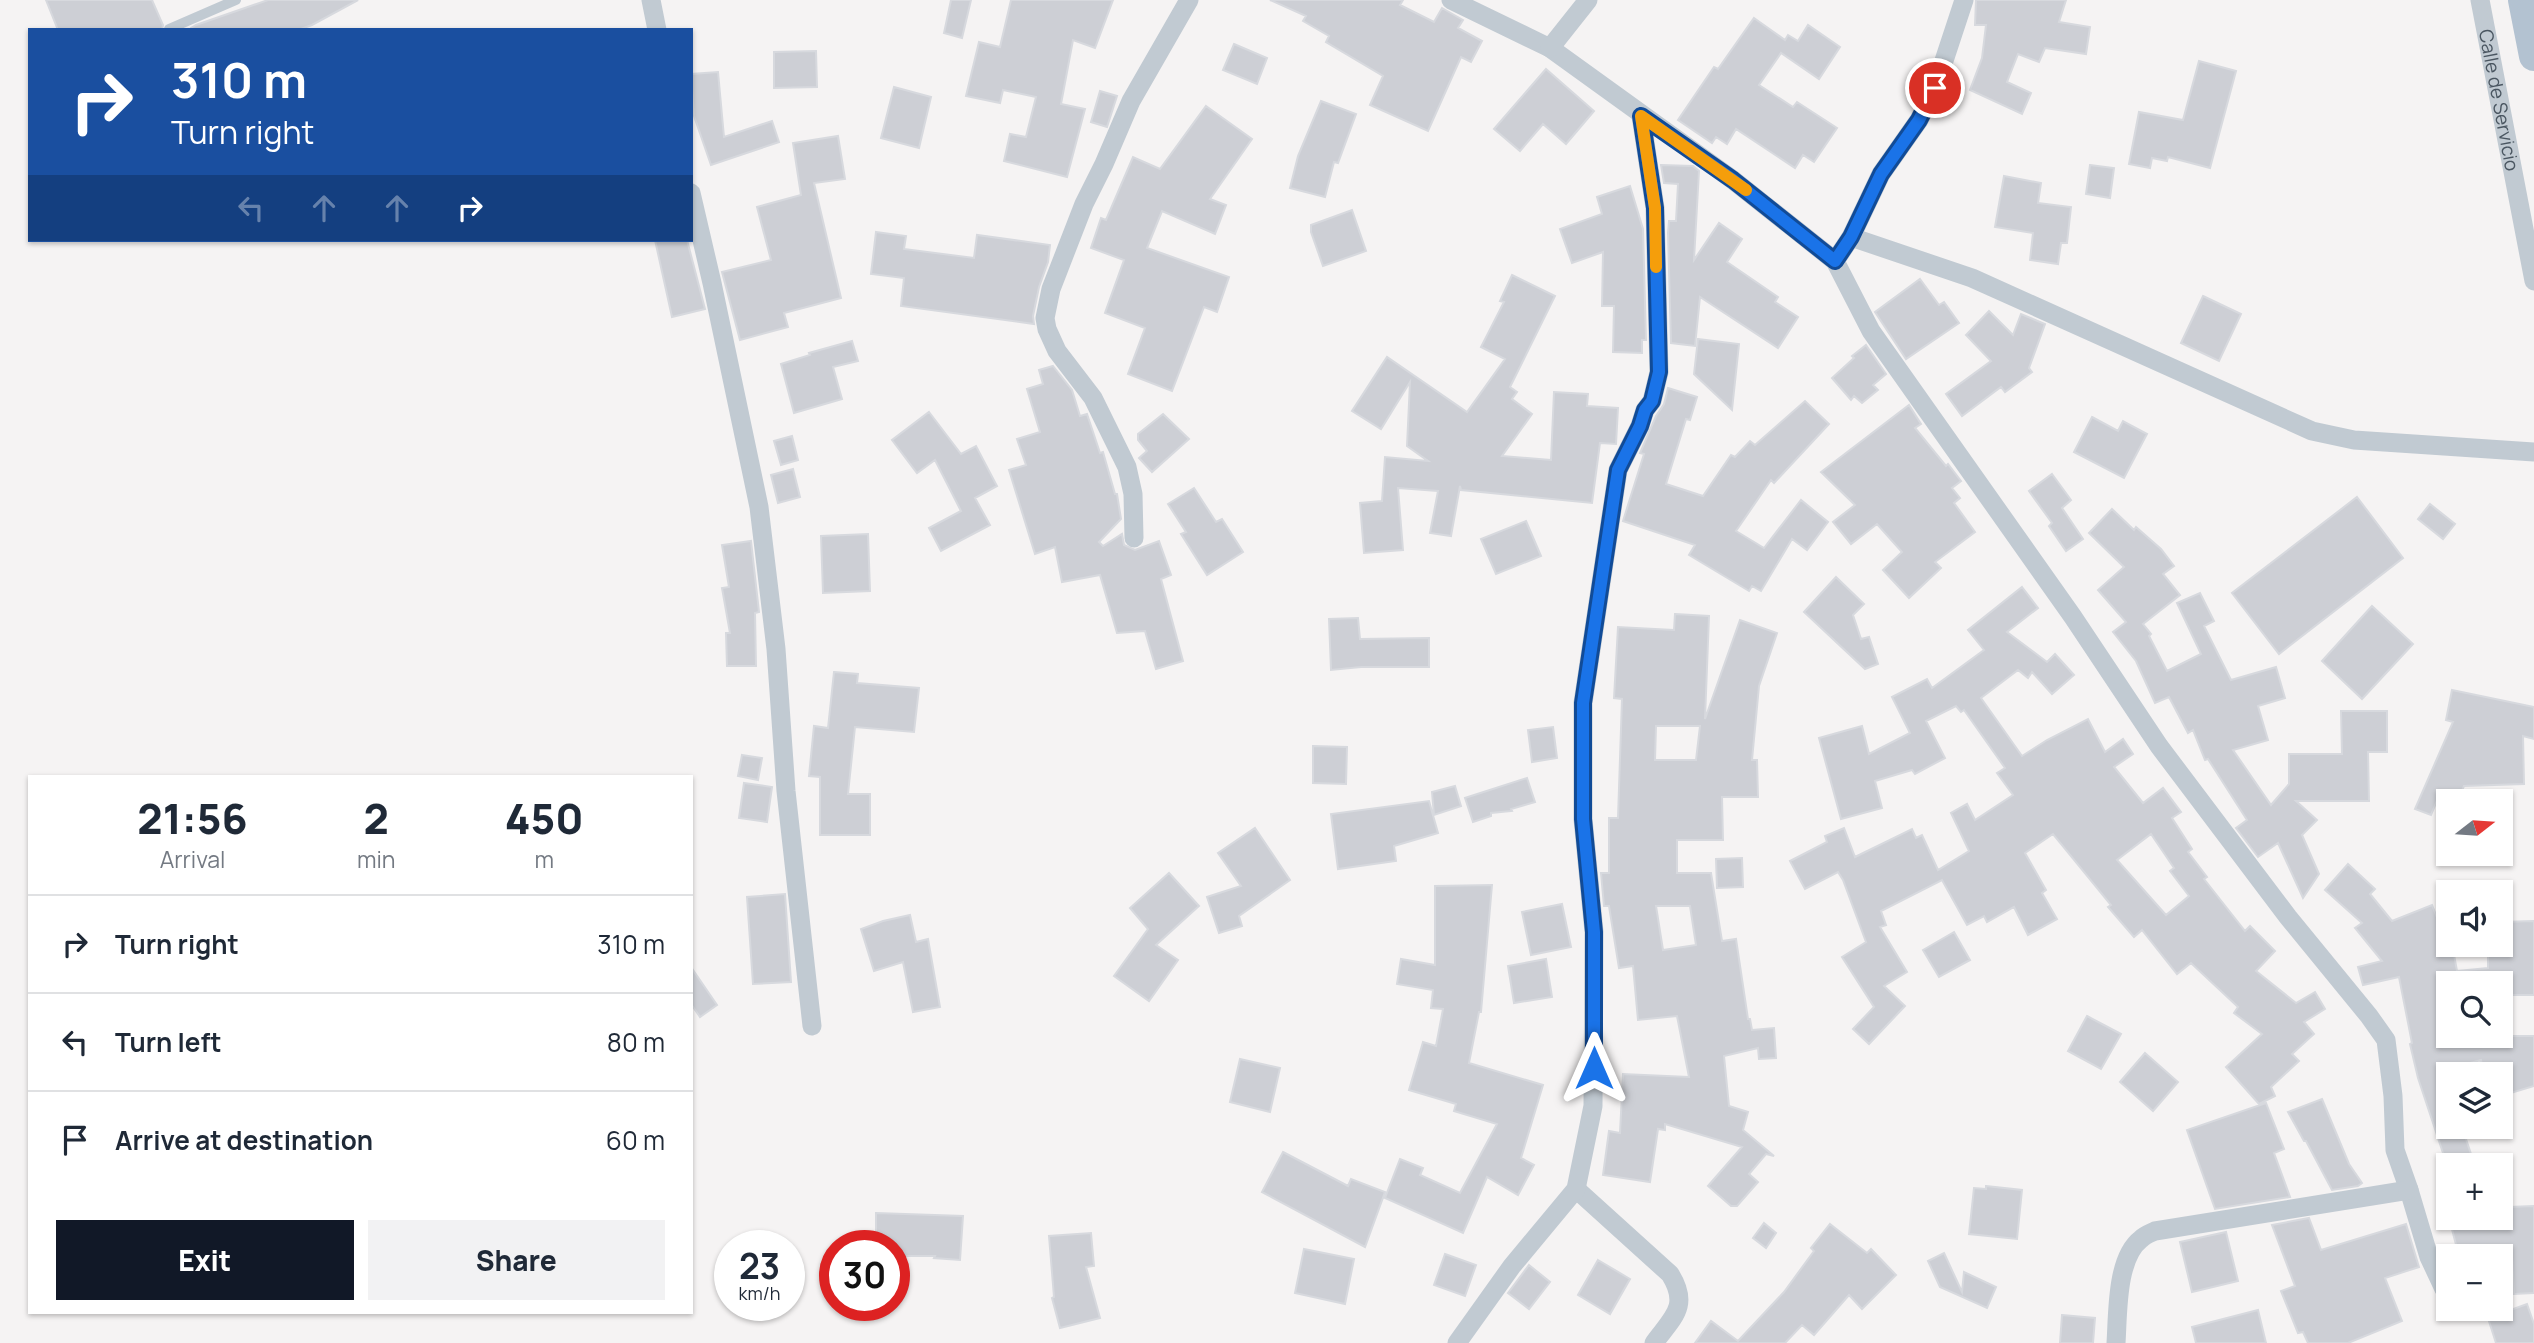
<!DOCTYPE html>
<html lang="en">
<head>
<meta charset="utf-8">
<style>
  body { margin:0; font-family:Manrope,sans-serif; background:#f2f2f3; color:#1f2937; height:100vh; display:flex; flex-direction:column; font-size:26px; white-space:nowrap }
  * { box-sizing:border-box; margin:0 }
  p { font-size:23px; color:#747a83 }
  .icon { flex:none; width:38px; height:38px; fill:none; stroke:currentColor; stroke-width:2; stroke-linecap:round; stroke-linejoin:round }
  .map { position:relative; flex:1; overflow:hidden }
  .details { position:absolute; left:28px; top:775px; width:665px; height:539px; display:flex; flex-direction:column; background:#fff; border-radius:0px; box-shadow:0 2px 5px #0004 }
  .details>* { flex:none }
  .guide { position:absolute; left:28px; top:28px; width:665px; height:214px; border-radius:0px; box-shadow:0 2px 5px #0004; background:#1a4fa0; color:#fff; overflow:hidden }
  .needle { width:46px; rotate:73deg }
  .fabs { position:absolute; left:2436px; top:789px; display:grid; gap:14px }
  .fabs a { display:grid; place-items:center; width:77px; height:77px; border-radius:0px; background:#fff; box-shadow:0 2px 5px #0004; font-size:35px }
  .speed { position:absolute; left:714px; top:1230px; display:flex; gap:14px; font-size:35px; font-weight:700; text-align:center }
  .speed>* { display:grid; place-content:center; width:91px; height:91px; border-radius:50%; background:#fff; box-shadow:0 2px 5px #0004; line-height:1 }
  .speed small { font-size:18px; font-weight:400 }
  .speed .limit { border:10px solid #d22; background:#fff; color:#111 }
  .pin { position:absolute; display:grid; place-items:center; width:60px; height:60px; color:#fff; margin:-30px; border:4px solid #fff; border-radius:50%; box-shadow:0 2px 7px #0007 }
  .me { position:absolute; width:77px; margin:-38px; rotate:0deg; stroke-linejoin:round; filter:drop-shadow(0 0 5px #0008) }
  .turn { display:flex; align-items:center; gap:24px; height:147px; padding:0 28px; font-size:32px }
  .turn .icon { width:91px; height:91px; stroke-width:2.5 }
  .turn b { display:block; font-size:49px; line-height:60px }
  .lanes { display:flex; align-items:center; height:66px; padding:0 28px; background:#0003; justify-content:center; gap:35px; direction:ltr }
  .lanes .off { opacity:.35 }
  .eta { display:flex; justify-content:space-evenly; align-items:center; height:119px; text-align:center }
  .eta b { font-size:42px; font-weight:800; line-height:49px }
  .button { display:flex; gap:14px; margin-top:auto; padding:14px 28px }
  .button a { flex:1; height:80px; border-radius:0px; background:#111827; color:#fff; font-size:28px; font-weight:800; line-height:80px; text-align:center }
  .button a+a { background:#f2f2f3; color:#1f2937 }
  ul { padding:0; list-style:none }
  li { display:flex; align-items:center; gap:21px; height:98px; padding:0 28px; border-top:2px solid #e0e1e3 }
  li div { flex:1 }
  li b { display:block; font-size:26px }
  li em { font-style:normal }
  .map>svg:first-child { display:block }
</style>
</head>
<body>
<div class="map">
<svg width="2534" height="1343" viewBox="0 0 2534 1343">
  <rect width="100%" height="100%" fill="#f5f3f3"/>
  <path fill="#cdcfd5" stroke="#d7d9de" stroke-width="2" fill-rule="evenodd" d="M46,0H152L163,25L162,30H58Z
    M268,0H358L312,25L298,30H191V28L196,25Z
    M951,0H971L962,38L944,33Z
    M1011,0H1113L1095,48L1073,40L1061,104L1085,109L1067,177L1004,161L1010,134L1026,137L1036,97L1003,90L1000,103L966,96L979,42L1000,47Z
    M1270,0H1403L1400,5L1434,22L1442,8L1463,20L1458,28L1482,41L1471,62L1461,57L1428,131L1370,105L1383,76L1326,42L1329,36L1303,21L1306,16Z
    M1976,0H2066L2059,22L2090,27L2086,54L2045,48L2039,62L2018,54L2007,82L2031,93L2022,114L1970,90L1982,58L1986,25H1975Z
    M1754,18L1785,40L1788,35L1798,41L1808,25L1840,47L1819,79L1781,53L1759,85L1793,107L1797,102L1837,128L1814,162L1803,155L1795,168L1736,129L1727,144L1716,137L1712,143L1678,120L1714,67L1718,69Z
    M1234,44L1267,58L1257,84L1223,70Z
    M816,51L817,87L774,88V52Z
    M2199,61L2236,71L2210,168L2168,157L2167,161L2152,158L2150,168L2129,164L2139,112L2183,120Z
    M1546,69L1594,111L1566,144L1543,124L1520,151L1494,129Z
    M718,72L724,137L772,121L779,142L711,165L694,116L691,74Z
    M894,87L931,97L919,148L881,138Z
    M1100,91L1117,96L1107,127L1091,122Z
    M1321,101L1356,114L1338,163L1334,162L1325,197L1290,188L1298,156Z
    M1206,106L1252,139L1210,199L1226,205L1215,234L1162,211L1147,248L1229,277L1217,312L1204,307L1172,391L1128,374L1145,328L1105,313L1124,260L1091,248L1101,218L1106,220L1133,157L1160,169Z
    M838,136L845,179L814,183L841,298L784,313L788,327L740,340L722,272L771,260L757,207L801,195L793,143Z
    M1661,165L1693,166L1699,171L1694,260L1719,223L1742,239L1727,262L1778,297L1775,302L1798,317L1778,348L1700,297L1695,346L1671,343L1668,233L1669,221H1676L1678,184L1664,183Z
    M2090,165L2114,168L2110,198L2086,194Z
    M2004,176L2041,183L2038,203L2071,207L2067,243H2061L2058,264L2030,260L2033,233L1995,227Z
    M1630,186L1643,229L1646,340H1642V353L1613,352L1614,306H1602L1603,252L1572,263L1560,229L1602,214L1597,197Z
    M1352,210L1366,251L1323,266L1311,232V225Z
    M876,232L906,236L904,249L974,258L977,235L1050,245L1048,262L1039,287L1033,316L1034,324L901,306L904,278L871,274Z
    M655,240H687L705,309L672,317Z
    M1512,275L1555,296L1510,387L1517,392L1512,399L1532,414L1502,456L1551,460L1554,392L1588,394L1587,406L1618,408L1616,444L1600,443L1592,503L1461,490L1460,486L1451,536L1430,533L1438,491L1398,488L1403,550L1364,553L1360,503L1382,501L1385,457L1428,461L1407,446L1410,382L1381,429L1352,411L1387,357L1467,412L1505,359L1481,347L1504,302L1500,301Z
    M1920,279L1939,305L1944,302L1959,323L1906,359L1875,312Z
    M2203,296L2241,314L2219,361L2181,343Z
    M1989,311L2013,335L2021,314L2045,324L2029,368L2032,372L2005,392L2001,387L1962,416L1946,394L1991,361L1966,335Z
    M1698,339L1739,344L1732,410L1694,374Z
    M852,341L858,361L833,367L842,399L794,413L781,364L810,355L809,353Z
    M1866,345L1886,374L1873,385L1878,390L1862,403L1854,396L1851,400L1832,378L1854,358L1852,356Z
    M1053,366L1072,390L1080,416L1087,414L1100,453L1103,452L1115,494H1117L1121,519L1099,542L1103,546L1122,534L1124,545L1135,550L1159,541L1171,575L1161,579L1183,661L1156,669L1145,631L1117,633L1100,575L1062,582L1055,547L1035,554L1009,470L1026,465L1017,439L1040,432L1027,389L1043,384L1039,370Z
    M1668,388L1697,397L1690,420L1686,419L1666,484L1703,496L1731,455L1735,457L1750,441L1755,445L1805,401L1829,424L1774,483L1771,480L1736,531L1764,548L1801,500L1828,522L1807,550L1792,539L1761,591L1752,586L1749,591L1689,555L1695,545L1623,521L1644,454L1640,453L1656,416L1664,404Z
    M1909,405L1921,424L1915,428L1946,466L1948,464L1961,481L1952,488L1960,498L1954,503L1975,532L1935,562L1941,568L1909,598L1883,570L1902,552L1877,524L1851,544L1833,522L1855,505L1821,472Z
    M929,412L961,454L976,446L997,486L975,498L990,525L941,551L929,528L961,511L935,460L917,473L892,440Z
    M1163,414L1189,439L1152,472L1139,458L1147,451L1138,440V434Z
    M2092,417L2118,431L2123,421L2147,434L2124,478L2074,452Z
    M792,436L798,460L781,465L774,441Z
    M793,469L800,497L778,503L771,475Z
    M2052,474L2071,500L2062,508L2083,539L2066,551L2049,526L2052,523L2029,491Z
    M1194,488L1216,522L1222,519L1243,552L1207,575L1181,534L1186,532L1168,504Z
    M2357,497L2403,558L2279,654L2232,593Z
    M2430,504L2455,524L2443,539L2418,519Z
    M2112,509L2134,530L2136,527L2161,549L2174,566L2163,574L2180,595L2143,624L2151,634L2149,636L2167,671L2201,654L2177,603L2200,593L2214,621L2204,626L2231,680L2276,667L2285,698L2258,706L2268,740L2233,750L2271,805L2289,784V754H2342L2341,711H2387V752H2368L2369,801H2296L2317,820L2302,835L2319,874L2303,898L2278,843L2258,857L2236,828L2247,820L2208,759L2205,760L2193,730L2188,733L2169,697L2155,703L2136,661L2113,632L2126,622L2098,590L2124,567L2089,533Z
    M1526,521L1541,556L1496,574L1481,539Z
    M868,534L870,591L823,593L821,536Z
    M751,541L759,612L755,613L756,666H727L726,633H730L722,588L729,587L722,545Z
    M1836,577L1864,604L1853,615L1861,639L1869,637L1878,664L1865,669L1804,612Z
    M2022,587L2038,608L2007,632L2047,662L2055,654L2074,675L2052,694L2032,672L2028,678L2018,670L1981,698L2022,756L2047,740L2088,719L2105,752L2123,739L2133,754L2114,767L2143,803L2163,788L2181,812L2172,818L2192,849L2188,852L2207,877L2204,879L2245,931L2250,926L2275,951L2256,971L2296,1003L2315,992L2325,1009L2304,1022L2314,1034L2292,1054L2299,1061L2271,1087L2275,1096L2259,1104L2226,1067L2262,1034L2234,1013L2238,1007L2191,963L2177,974L2142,930L2134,937L2108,907L2111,905L2053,834L2025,853L2046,890L2042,893L2057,919L2028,935L2014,907L1987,922L1984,916L1967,925L1942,880L1881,911L1886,925L1880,927L1907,972L1884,986L1905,1006L1869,1044L1853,1029L1874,1007L1842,957L1866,942L1843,880L1838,872L1805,889L1790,861L1827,842L1825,836L1844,828L1855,857L1912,829L1916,838L1922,835L1938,870L1969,851L1951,813L1967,804L1975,820L2013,795L1997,773L2005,768L1964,710L1961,712L1956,706L1926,721L1945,758L1915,774L1912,770L1875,781L1882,808L1841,819L1819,738L1862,726L1869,754L1910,733L1892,697L1927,679L1932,688L1984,650L1968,630ZM2151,834L2174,868L2170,871L2189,896L2166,915L2117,860Z
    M2372,606L2413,644L2362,699L2322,661Z
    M1675,614L1709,616L1705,719L1740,620L1777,633L1759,686L1752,760H1757L1758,797H1722L1723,840H1677V873H1711L1722,941L1736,939L1748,1019H1750L1752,1030L1774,1028L1776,1058L1759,1059L1758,1048L1724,1056L1729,1106L1748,1112L1743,1130L1774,1156L1766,1154L1749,1174L1758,1182L1737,1206H1731L1708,1186L1742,1147L1665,1124V1130L1658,1129L1650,1182L1603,1175L1609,1131L1620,1133L1623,1074L1689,1077L1677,1016L1638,1020L1633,966L1619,968L1609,906H1604L1601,873H1609V818H1618L1622,699L1614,698L1618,627L1674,630ZM1656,726H1700L1696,760H1655ZM1656,906H1690L1696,945L1663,950Z
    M1358,618L1360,639L1429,638V667H1361L1331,670L1329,619Z
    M834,672L858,674L857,683L919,688L914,732L855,727L848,794H870V835H820V777L809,776L814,726L828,728Z
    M2452,690L2534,707V739L2523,736L2524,784L2464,786L2458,799L2441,791L2431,815L2415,809L2453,722L2446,720Z
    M1553,727L1557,758L1532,762L1528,730Z
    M1313,746L1347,747L1346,784L1313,783Z
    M742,755L762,758L758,780L738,776Z
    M1527,778L1535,802L1511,809L1512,811L1491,813V816L1473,822L1465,798Z
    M744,783L772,787L767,822L739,818Z
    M1455,786L1461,806L1434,815L1432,792Z
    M1429,801L1438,833L1394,846L1396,861L1338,869L1331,814Z
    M1255,828L1290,880L1239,916L1242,926L1219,933L1207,897L1241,886L1218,853Z
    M1742,858L1743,887L1717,888L1716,859Z
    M2348,864L2375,889L2370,894L2392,921L2432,905L2450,949H2453L2457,971L2488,968V945H2501V922L2534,921V995H2501V984H2448V1036H2534V1086L2501,1096V1074H2484L2481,1060L2448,1069V1127H2462L2475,1166H2450L2448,1159H2445L2418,1078L2410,1044L2412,1043L2399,977L2363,985L2358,967L2382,961L2355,928L2362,923L2325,890Z
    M1169,873L1199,906L1156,945L1178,960L1149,1001L1114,976L1148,929L1130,908Z
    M1492,885L1481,1012H1479L1469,1063L1543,1085L1521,1158L1534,1165L1518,1195L1487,1177L1463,1233L1385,1198L1400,1159L1423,1168L1420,1175L1460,1193L1497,1124L1454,1111L1456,1104L1409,1090L1423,1042L1436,1046L1443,1009L1431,1008L1433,990L1397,984L1401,959L1435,965V886Z
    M785,894L791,982L753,984L747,897Z
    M1562,904L1571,947L1531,955L1522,912Z
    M910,915L916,942L928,939L940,1007L913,1012L903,962L874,971L861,929L883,921Z
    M1954,932L1970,960L1939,977L1923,950Z
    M1546,959L1552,997L1514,1003L1508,966Z
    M691,967L717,1005L700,1017L691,1004Z
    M2087,1016L2121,1034L2101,1069L2068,1051Z
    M2145,1053L2178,1082L2153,1111L2120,1082Z
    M1240,1059L1280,1068L1270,1112L1230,1102Z
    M2322,1099L2349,1164L2362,1183L2358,1186L2332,1190L2306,1141H2304L2288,1112Z
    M2266,1103L2284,1149L2274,1153L2290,1197L2215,1209L2187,1130Z
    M1283,1152L1348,1186L1351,1179L1385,1192L1365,1247L1262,1192Z
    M1986,1186L2022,1190L2017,1239L1969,1234L1974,1188L1986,1189Z
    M2534,1206V1293L2514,1294L2512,1256H2459L2449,1218H2509V1207Z
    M876,1213L963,1216L960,1260L934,1258L935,1256H894V1246H876Z
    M2309,1218L2321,1250L2406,1224L2419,1267L2385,1278L2402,1321L2348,1343H2308L2303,1332L2298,1333L2281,1291L2295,1286L2272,1225Z
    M1764,1223L1776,1233L1766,1248L1753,1238Z
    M1830,1224L1867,1253L1871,1249L1896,1275L1862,1309L1849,1295L1814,1335L1802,1325L1785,1343H1695L1711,1321L1738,1341L1784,1292L1814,1251L1811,1248Z
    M2226,1232L2238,1281L2192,1292L2180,1242Z
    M1091,1233L1094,1266L1086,1267L1100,1318L1060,1328L1052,1298L1054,1297L1049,1236Z
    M1304,1249L1354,1259L1345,1304L1295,1293Z
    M1944,1253L1962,1292L1964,1272L1996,1287L1987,1308L1940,1287L1928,1261Z
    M1445,1254L1476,1265L1465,1296L1434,1285Z
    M1598,1260L1630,1279L1610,1314L1578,1295Z
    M1529,1265L1550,1282L1529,1309L1508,1293Z
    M2527,1304L2534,1324V1343H2496L2488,1318Z
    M2258,1310L2266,1343H2196L2192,1327Z
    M2062,1315L2095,1318L2093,1343H2060Z"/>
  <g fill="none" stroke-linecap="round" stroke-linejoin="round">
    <path stroke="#c1cad2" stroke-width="10" d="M169,29L236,0"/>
    <g stroke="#c1cad2" stroke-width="19">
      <path d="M651,0L657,30"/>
      <path d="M1451,0L1550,48L1733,180L1835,261L1871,331L2073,617L2159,746L2288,917L2369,1016L2386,1040L2393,1096L2395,1150L2409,1190L2429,1257L2444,1289"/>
      <path id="s1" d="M2480,0L2534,281"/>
      <path d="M1550,48L1588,0"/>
      <path d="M691,193L712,283L759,507L776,649L786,791L812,1026"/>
      <path d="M1851,237L1972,278L2312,431L2354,440L2534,452"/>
      <path d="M1835,261L1851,237L1881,174L1919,120L1935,88L1964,0"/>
      <path d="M1134,538L1133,494L1127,467L1093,398L1057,351L1047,329L1045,318L1051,289L1084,204L1104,164L1131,101L1189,0"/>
      <path d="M1576,1189L1670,1274C1690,1306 1673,1317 1654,1343"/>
      <path d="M1457,1343L1512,1266L1576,1189L1593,1106L1594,932L1583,819V703L1618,470L1640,426L1645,410L1652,401L1659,372L1655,208L1641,116"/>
      <path d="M2116,1343C2118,1314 2116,1258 2141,1239C2145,1235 2151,1233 2155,1231L2409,1190"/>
    </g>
    <path stroke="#b3c2d1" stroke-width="30" d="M2523,0L2534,56"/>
  </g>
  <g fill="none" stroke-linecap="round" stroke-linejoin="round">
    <g stroke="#114b97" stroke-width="18">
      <path id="route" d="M1594,1068V932L1583,819V703L1618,470L1640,426L1645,410L1652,401L1659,372L1655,208L1641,116L1733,180L1835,261L1851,237L1881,174L1919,120L1935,88"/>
    </g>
    <use href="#route" stroke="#1a73e8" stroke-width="12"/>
    <path stroke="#f59e0b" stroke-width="12" d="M1656,267L1655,208L1641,116L1746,190"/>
  </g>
  <g text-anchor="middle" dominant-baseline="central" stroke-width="5" stroke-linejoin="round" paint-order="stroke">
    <g font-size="19" fill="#4a5661" stroke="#fff">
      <text stroke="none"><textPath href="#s1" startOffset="102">Calle de Servicio</textPath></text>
    </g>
  </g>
</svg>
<div class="fabs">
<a><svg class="needle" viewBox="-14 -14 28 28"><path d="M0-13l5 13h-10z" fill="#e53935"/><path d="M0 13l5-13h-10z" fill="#747a83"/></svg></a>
<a><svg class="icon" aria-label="sound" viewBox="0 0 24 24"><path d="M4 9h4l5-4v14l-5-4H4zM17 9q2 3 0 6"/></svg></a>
<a><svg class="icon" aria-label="search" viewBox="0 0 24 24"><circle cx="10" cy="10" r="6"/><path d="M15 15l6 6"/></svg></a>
<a><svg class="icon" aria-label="layers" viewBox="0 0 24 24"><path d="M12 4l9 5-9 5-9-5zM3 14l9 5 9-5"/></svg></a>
<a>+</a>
<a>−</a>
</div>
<div class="speed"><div>23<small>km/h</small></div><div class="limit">30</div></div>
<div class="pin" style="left:1935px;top:88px;background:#d93025"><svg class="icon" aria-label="arrive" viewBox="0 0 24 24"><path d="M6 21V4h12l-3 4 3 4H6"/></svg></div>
<svg class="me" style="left:1594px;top:1068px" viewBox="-20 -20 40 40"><path d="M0-17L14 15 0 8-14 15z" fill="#1a73e8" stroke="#fff" stroke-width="4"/></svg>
<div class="guide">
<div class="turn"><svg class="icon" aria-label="right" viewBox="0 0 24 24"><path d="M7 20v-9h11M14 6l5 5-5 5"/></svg><div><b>310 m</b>Turn right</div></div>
<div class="lanes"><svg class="icon off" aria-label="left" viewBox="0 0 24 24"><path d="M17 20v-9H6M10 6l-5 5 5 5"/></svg><svg class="icon off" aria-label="ahead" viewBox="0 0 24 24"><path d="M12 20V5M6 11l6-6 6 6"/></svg><svg class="icon off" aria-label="ahead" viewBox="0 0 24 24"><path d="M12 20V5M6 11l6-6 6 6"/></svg><svg class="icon" aria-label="right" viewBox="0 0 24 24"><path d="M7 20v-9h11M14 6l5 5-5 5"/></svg></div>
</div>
<section class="details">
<div class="eta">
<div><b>21:56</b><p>Arrival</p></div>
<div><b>2</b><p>min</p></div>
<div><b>450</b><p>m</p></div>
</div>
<ul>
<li><svg class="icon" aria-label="right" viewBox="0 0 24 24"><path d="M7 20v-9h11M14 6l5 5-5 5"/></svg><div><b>Turn right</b></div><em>310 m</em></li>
<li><svg class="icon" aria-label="left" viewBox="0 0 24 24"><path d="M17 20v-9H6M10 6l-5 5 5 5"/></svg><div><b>Turn left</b></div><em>80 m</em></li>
<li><svg class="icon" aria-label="arrive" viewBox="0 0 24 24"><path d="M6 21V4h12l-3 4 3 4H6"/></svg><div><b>Arrive at destination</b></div><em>60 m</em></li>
</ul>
<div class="button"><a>Exit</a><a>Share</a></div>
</section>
</div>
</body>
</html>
